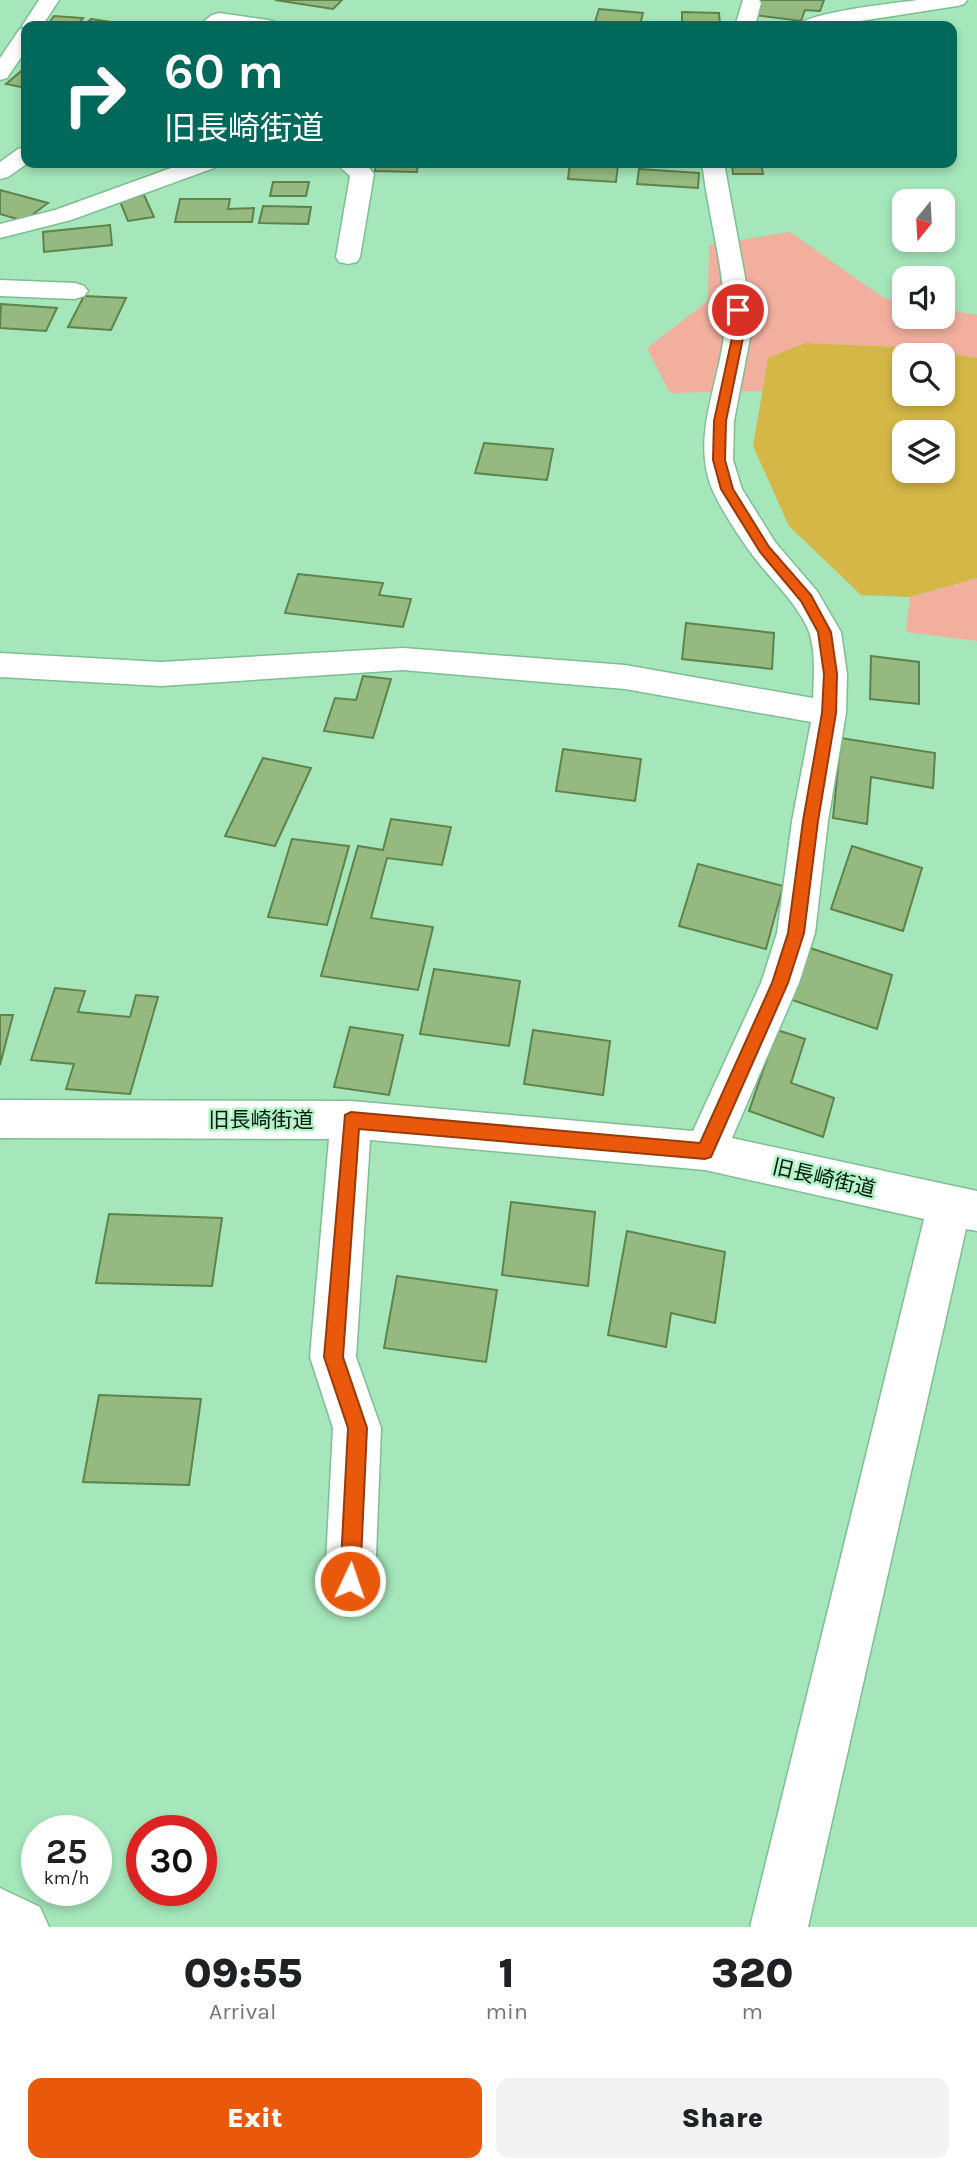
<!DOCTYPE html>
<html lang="en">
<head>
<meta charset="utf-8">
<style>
  body { margin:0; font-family:Karla,"Noto Sans JP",sans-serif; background:#f2f2f2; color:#202124; height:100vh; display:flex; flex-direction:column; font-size:26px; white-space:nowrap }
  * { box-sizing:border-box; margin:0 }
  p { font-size:23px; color:#757577 }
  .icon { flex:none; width:38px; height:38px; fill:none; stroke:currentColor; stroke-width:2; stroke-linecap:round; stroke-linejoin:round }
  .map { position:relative; height:1927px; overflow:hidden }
  .side { display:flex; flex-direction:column; background:#fff; flex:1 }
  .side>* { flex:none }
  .top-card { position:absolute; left:21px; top:21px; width:936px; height:147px; border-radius:14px; box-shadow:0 4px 10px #0003; background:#00695c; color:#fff; overflow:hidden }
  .needle { width:46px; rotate:198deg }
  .fabs { position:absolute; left:892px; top:189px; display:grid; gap:14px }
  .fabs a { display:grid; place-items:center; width:63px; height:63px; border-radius:14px; background:#fff; box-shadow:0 4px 10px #0003; font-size:35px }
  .speed { position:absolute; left:21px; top:1815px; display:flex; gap:14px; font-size:35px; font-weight:700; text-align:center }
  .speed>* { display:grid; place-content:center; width:91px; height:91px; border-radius:50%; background:#fff; box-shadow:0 4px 10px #0003; line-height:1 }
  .speed small { font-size:18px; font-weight:400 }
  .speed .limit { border:10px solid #d22; background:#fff; color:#111 }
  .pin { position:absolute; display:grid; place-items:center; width:60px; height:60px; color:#fff; margin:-30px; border:4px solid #fff; border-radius:50%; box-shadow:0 2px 7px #0007 }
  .me { position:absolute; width:77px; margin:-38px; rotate:3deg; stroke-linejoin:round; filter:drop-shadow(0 0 5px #0008) }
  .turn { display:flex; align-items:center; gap:24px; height:147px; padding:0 28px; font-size:32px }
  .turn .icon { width:91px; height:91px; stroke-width:2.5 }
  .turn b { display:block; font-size:49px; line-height:60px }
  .eta { display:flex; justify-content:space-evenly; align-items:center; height:119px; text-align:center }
  .eta b { font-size:42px; font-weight:800; line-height:49px }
  .primary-button { display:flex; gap:14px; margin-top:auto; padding:14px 28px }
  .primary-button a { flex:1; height:80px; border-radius:14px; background:#ea580c; color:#fff; font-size:28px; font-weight:800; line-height:80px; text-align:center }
  .primary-button a+a { background:#f2f2f2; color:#202124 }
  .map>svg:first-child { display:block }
</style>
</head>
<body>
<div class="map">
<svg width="977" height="1927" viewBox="0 0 977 1927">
  <rect width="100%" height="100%" fill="#a5e6ba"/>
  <path fill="#f2af9e" d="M790,232L884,298L905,302V317H943V309L977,315V358L919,348L805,343L768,358L762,391L670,393L647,348L708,301L709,245Z
    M977,578V641L906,632L910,597Z"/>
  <path fill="#d4b746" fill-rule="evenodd" d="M805,343L919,348L977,358V578L910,597L861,595L789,526L753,446L768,358ZM905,355H943V394H905ZM905,432H943V471H905Z"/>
  <path fill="#95ba80" stroke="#60824b" stroke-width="2" d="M275,0H342L333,9Z
    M761,0H824L820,11L805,10L801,21L755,15Z
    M599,9L643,13L640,25L595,22Z
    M682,12L719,13L720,25L682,24Z
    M54,16L83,18L77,26H47Z
    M91,19L132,25L83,26Z
    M26,67V88L6,84Z
    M376,163H418L417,172L375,171Z
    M437,163H475V166L436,165Z
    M570,163L618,165L616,182L568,179Z
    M732,163H761L763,174H733Z
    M639,169L699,173L698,188L637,184Z
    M273,182H309L306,196H270Z
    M0,190L48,203L24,221L0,214Z
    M144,195L154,217L128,221L119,199Z
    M180,199H230L228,209L254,208L252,222H175Z
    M263,206L311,207L308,224L259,223Z
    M110,225L112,245L44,252L43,232Z
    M84,296L126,298L111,330L68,327Z
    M1,304L57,308L46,331L0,328Z
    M484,443L553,449L547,480L475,473Z
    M298,574L383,583L379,595L411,599L403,627L285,613Z
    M686,623L774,633L772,669L682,659Z
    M871,656L919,662V704L870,699Z
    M363,676L391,679L373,738L324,731L335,698L356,700Z
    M841,738L935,753L933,788L871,777L867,824L833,818Z
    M563,749L641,759L635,801L556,791Z
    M263,758L311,768L275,846L225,836Z
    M391,819L451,827L442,865L387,858L371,918L433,927L418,990L321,976L358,846L383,850Z
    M292,839L349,846L327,925L268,917Z
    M852,846L922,868L903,931L831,909Z
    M698,864L783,886L766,949L679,926Z
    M807,947L892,975L877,1029L789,999Z
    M434,969L520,981L509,1046L420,1034Z
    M55,988L85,991L78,1012L130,1017L136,995L158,997L130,1094L66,1089L74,1064L31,1060Z
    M0,1015H13L0,1065Z
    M350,1027L403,1035L389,1095L334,1087Z
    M533,1030L610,1041L603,1095L524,1084Z
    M777,1030L805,1039L791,1083L834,1098L823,1137L749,1111Z
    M511,1202L595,1212L588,1286L502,1275Z
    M109,1214L222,1218L212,1286L96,1283Z
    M627,1231L725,1252L715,1323L671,1313L666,1347L608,1335Z
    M397,1276L497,1290L486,1362L384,1348Z
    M99,1395L201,1399L189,1485L83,1482Z"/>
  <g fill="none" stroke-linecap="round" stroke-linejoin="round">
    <g stroke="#7dbe93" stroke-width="3">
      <path id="minor" d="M743,0H759L761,3L755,26H735Z
        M918,0H967L964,4L957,6L828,26H797C808,12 896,3 918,0Z
        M219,13L268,20L275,22L278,26H198L212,15Z
        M26,147V163H28L8,177L0,179V162L18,149Z
        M185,163H217L214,168L71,220L0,238V224L55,210Z
        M343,163H365L374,174L360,257L357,262L348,264L339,262L336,257L350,176L341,168Z
        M702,163H724L751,310L750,338L734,421L733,460L742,489L775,542L817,591L841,632L847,674L846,713L828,821L815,933L799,983L732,1138L977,1191V1231L966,1229L808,1927H750L924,1219L705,1170L370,1140L356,1357L381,1428L375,1581L368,1599L350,1606L332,1599L325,1581L333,1428L310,1357L329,1139L0,1138V1100L351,1101L693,1131L761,983L777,933L792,821L811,722L625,689L403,670L161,686L0,677V653L161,662L403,648L625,665L813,698C814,677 816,649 808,629C795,601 772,581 754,557C740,539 721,509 712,489C688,429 728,370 725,310C722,261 708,212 702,163Z
        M0,280L75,283L84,286L88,291L84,296L75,299L0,296Z
        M0,1888L40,1907L49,1927H0Z"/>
    </g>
    <g stroke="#7dbe93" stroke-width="3">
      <path id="secondary" d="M39,0H59L42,26H26V50L7,78L0,80V58L19,30L24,28L22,26Z"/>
    </g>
    <use href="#minor" fill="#fff" fill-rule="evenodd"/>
    <use href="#secondary" fill="#fff" fill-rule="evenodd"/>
  </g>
  <path fill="#ea580c" stroke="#983908" stroke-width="2" d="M738,307L744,310L743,338L726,421L725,460L733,489L769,547L811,595L831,632L837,674L836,713L818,821L804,933L788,983L711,1157L705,1159L359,1129L343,1357L367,1428L360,1581L357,1589L350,1592L343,1589L340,1581L348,1428L324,1357L345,1115L351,1112L700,1143L772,983L788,933L803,821L822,713L824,674L818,632L801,601L760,552L721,489L713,460L714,421L732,338L733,310Z"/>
  <g text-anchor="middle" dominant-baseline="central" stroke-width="5" stroke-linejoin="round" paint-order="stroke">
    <g font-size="21" fill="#01190a" stroke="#b2f3c7">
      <text x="261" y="1120">旧長崎街道</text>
      <text transform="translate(824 1178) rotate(13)">旧長崎街道</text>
    </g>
  </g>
</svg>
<div class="fabs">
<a><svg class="needle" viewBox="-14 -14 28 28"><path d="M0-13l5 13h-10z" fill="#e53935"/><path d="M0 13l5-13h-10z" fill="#757577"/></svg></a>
<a><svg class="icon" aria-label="sound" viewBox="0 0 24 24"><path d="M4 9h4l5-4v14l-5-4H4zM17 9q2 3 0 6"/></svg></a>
<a><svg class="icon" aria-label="search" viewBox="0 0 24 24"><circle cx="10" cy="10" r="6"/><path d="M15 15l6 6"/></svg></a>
<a><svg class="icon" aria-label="layers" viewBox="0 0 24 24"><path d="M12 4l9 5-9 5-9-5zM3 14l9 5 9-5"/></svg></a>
</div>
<div class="speed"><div>25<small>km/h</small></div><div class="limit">30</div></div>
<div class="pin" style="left:738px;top:310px;background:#d93025"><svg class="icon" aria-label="arrive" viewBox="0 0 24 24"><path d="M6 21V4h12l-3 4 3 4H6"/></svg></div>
<svg class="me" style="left:350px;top:1581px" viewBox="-20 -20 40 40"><circle r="17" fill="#ea580c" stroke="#fff" stroke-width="3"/><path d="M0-11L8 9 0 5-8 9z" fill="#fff"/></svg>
<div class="top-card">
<div class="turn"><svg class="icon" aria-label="right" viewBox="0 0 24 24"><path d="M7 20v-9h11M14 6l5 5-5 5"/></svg><div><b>60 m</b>旧長崎街道</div></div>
</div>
</div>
<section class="side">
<div class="eta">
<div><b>09:55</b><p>Arrival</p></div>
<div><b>1</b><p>min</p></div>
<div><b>320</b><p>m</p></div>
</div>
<div class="primary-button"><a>Exit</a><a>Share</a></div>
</section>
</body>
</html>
